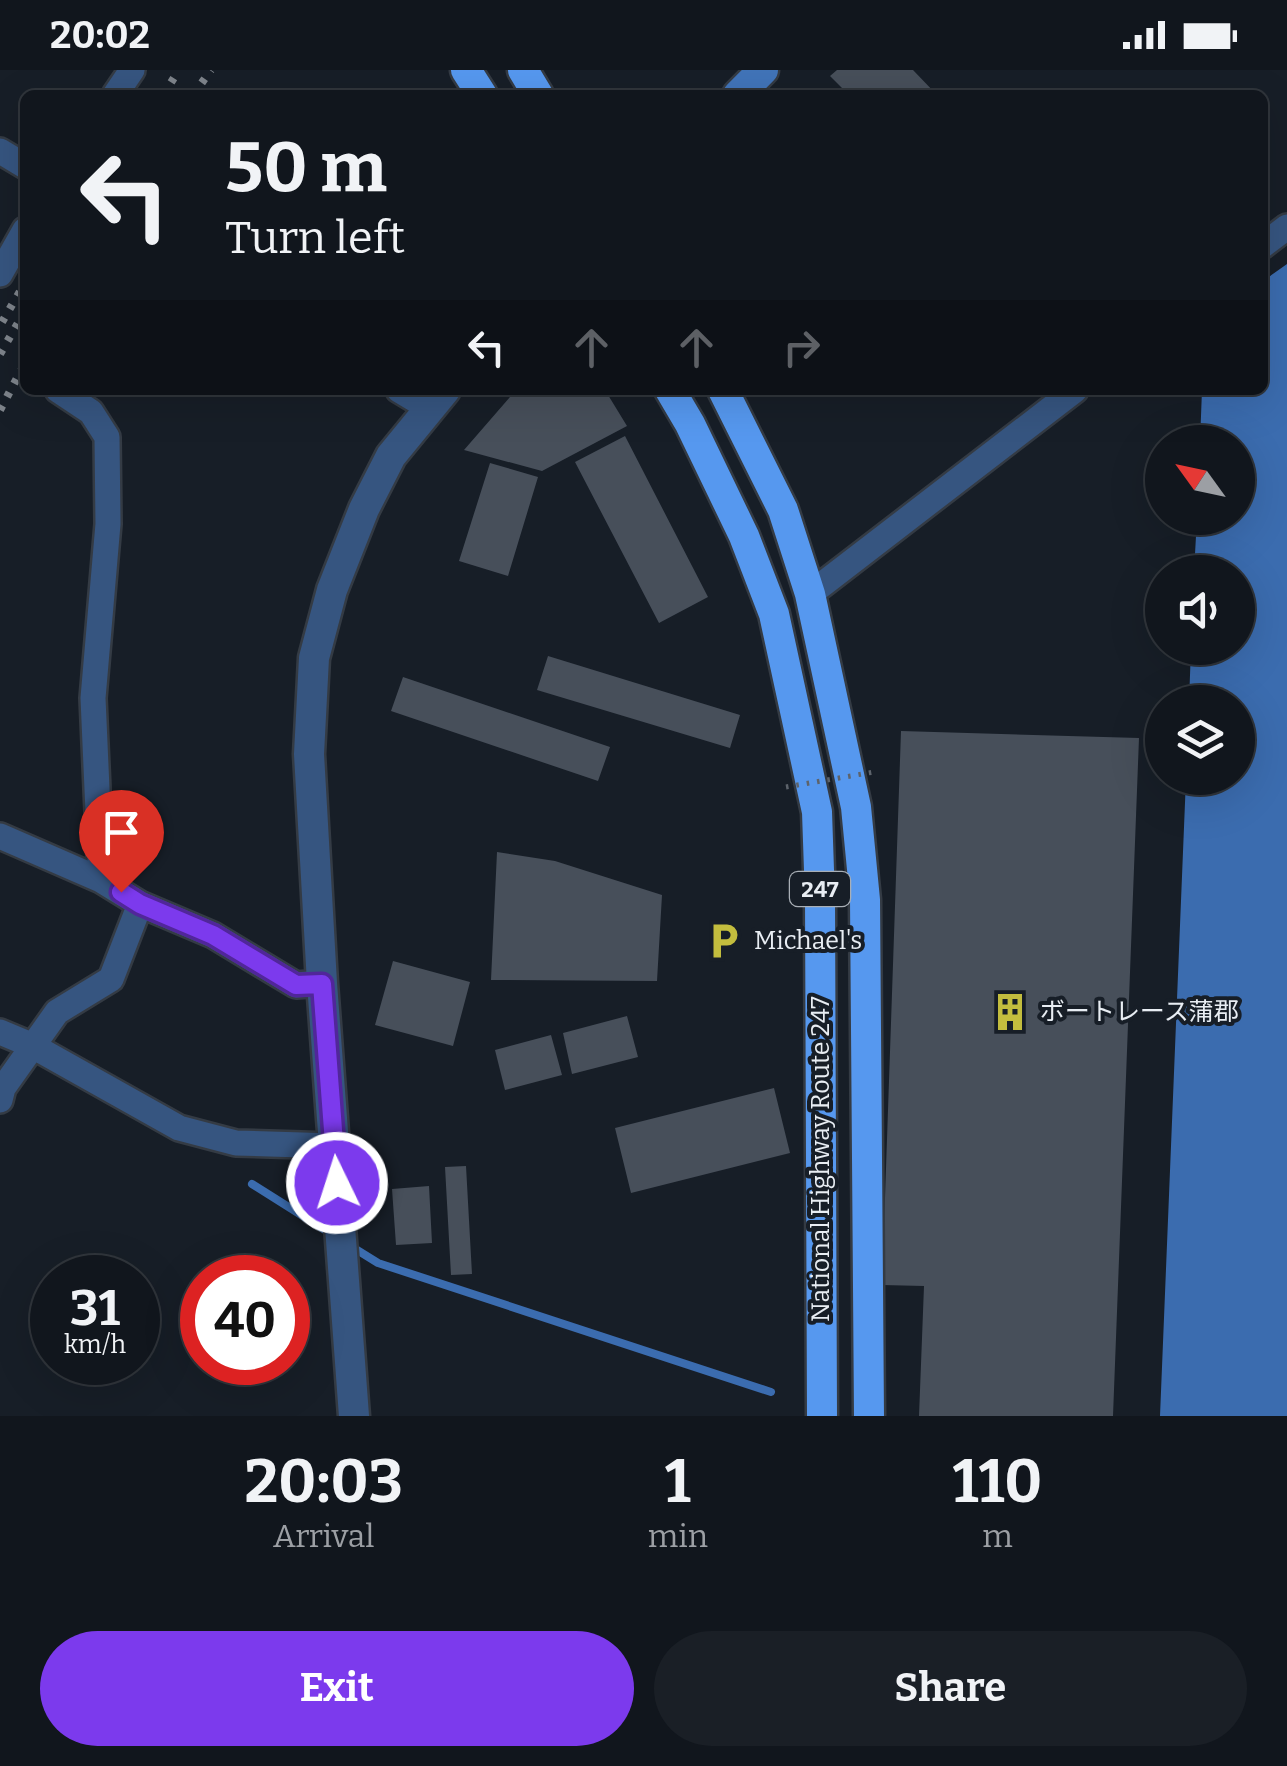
<!DOCTYPE html>
<html lang="en">
<head>
<meta charset="utf-8">
<style>
  body { margin:0; font-family:Bitter,"Noto Sans JP",serif; background:#1a1f26; color:#f1f3f6; height:100vh; display:flex; flex-direction:column; font-size:38px; white-space:nowrap }
  * { box-sizing:border-box; margin:0 }
  p { font-size:32px; color:#9c9fa4 }
  .icon { flex:none; width:55px; height:55px; fill:none; stroke:currentColor; stroke-width:2; stroke-linecap:round; stroke-linejoin:round }
  .map { position:relative; height:1346px; overflow:hidden }
  .details { display:flex; flex-direction:column; background:#11161d; flex:1 }
  .details>* { flex:none }
  .hud { position:absolute; left:20px; top:20px; width:1248px; height:305px; border-radius:15px; box-shadow:0 10px 40px #0002,0 0 0 2px #30353b; background:#11161d; color:#f1f3f6; overflow:hidden }
  .needle { width:65px; rotate:303deg }
  .tools { position:absolute; left:1145px; top:355px; display:grid; gap:20px }
  .tools a { display:grid; place-items:center; width:110px; height:110px; border-radius:50%; background:#11161d; box-shadow:0 10px 40px #0002,0 0 0 2px #30353b; font-size:50px }
  .speed { position:absolute; left:30px; top:1185px; display:flex; gap:20px; font-size:50px; font-weight:700; text-align:center }
  .speed>* { display:grid; place-content:center; width:130px; height:130px; border-radius:50%; background:#11161d; box-shadow:0 10px 40px #0002,0 0 0 2px #30353b; line-height:1 }
  .speed small { font-size:25px; font-weight:400 }
  .speed .limit { border:15px solid #d22; background:#fff; color:#111 }
  .pin { position:absolute; display:grid; place-items:center; width:85px; height:85px; color:#fff; margin:-102px -42px; border-radius:50% 50% 50% 0; rotate:-45deg; box-shadow:0 0 10px #0007 }
  .pin .icon { rotate:45deg }
  .me { position:absolute; width:110px; margin:-55px; rotate:356deg; stroke-linejoin:round; filter:drop-shadow(0 0 8px #0008) }
  .turn { display:flex; align-items:center; gap:35px; height:210px; padding:0 40px; font-size:45px }
  .turn .icon { width:130px; height:130px; stroke-width:2.5 }
  .turn b { display:block; font-size:70px; line-height:85px }
  .lanes { display:flex; align-items:center; height:95px; padding:0 40px; background:#0003; justify-content:center; gap:50px; direction:ltr }
  .lanes .off { opacity:.35 }
  .eta { display:flex; justify-content:space-evenly; align-items:center; height:170px; text-align:center }
  .eta b { font-size:60px; font-weight:700; line-height:70px }
  .cta { display:flex; gap:20px; margin-top:auto; padding:20px 40px }
  .cta a { flex:1; height:115px; border-radius:60px; background:#7c3aed; color:#fff; font-size:40px; font-weight:700; line-height:115px; text-align:center }
  .cta a+a { background:#1a1f26; color:#f1f3f6 }
  .status { display:flex; justify-content:space-between; align-items:center; height:70px; padding:0 50px; background:#11161d; direction:ltr }
  .status svg { height:28px; fill:currentColor }
  .map>svg:first-child { display:block }
</style>
</head>
<body>
<div class="status"><b>20:02</b><svg viewBox="0 0 49 12"><path d="M0 12V9h3v3zM5 12V6h3v6zM10 12V3h3v9zM15 12V0h3v12zM26 1h20v11H26zM47 4h2v5h-2z"/></svg></div>
<div class="map">
<svg width="1287" height="1346" viewBox="0 0 1287 1346">
  <rect width="100%" height="100%" fill="#171e27"/>
  <path fill="#3b6caf" d="M1287,194V1346H1160L1186,708H1238V632H1189L1191,578H1238V502H1194L1197,448H1238V372H1200L1202,320H1262L1263,211Z"/>
  <g fill="none" stroke-linecap="round" stroke-linejoin="round">
    <path stroke="#3b6caf" stroke-width="8" d="M252,1114L333,1165
      M349,1175L378,1193L771,1322"/>
  </g>
  <path fill="#474f5a" d="M837,0H913L937,25H849L830,6Z
    M516,320H605L627,356L542,401L464,380Z
    M625,366L708,527L659,553L575,392Z
    M490,393L538,407L508,506L459,491Z
    M548,586L740,645L730,678L537,620Z
    M403,607L610,677L598,711L391,641Z
    M901,661L1139,668L1113,1346H919L924,1216L882,1215Z
    M497,782L555,791L662,825L657,911L491,910Z
    M393,891L470,912L453,976L375,955Z
    M627,946L638,987L572,1004L563,963Z
    M551,965L562,1005L505,1020L495,980Z
    M774,1018L790,1083L631,1123L615,1058Z
    M466,1096L472,1204L451,1205L445,1097Z
    M429,1116L432,1173L396,1175L392,1119Z"/>
  <g fill="none" stroke-linecap="round" stroke-linejoin="round">
    <g stroke="#343b44" stroke-width="30">
      <path id="minor" d="M115,25L132,0
        M0,81L25,96
        M1262,176L1287,157
        M0,204L25,160
        M58,320L91,342L107,367L108,454L93,628L101,810
        M399,320L429,338
        M810,524L1075,320
        M0,766L101,810L140,834L213,865L296,915L322,913
        M0,962L31,975L179,1058L236,1073L334,1076
        M0,1030L3,1018L57,942L111,909L140,834"/>
    </g>
    <g stroke="#343b44" stroke-width="35">
      <path id="tertiary" d="M354,1346L322,913L309,684L314,588L332,520L364,439L391,386L445,320"/>
    </g>
    <g stroke="#343b44" stroke-width="35">
      <path id="secondary" d="M738,25L763,0"/>
    </g>
    <g stroke="#343b44" stroke-width="35">
      <path id="trunk" d="M466,0L482,25
        M523,0L538,25
        M670,320L690,354L744,466L774,544L817,742L820,829L822,1346
        M723,320L783,440L810,524L856,737L865,830L869,1346"/>
    </g>
    <use href="#minor" stroke="#365580" stroke-width="25"/>
    <use href="#tertiary" stroke="#365580" stroke-width="30"/>
    <use href="#secondary" stroke="#4174b9" stroke-width="30"/>
    <use href="#trunk" stroke="#5698ef" stroke-width="30"/>
    <path stroke="#7e848b" stroke-width="8" stroke-dasharray="5 10" stroke-linecap="butt" d="M163,25L179,0
      M193,25L211,0
      M2,252L25,213
      M0,284L25,241
      M0,340L25,293"/>
    <path stroke="#5d636b" stroke-width="5" stroke-dasharray="2.5 8" stroke-linecap="butt" d="M786,717L874,702"/>
  </g>
  <g fill="none" stroke-linecap="round" stroke-linejoin="round">
    <g stroke="#51269a" stroke-width="25">
      <path id="route" d="M121,822L140,834L213,865L296,915L322,914L337,1113"/>
    </g>
    <use href="#route" stroke="#7c3aed" stroke-width="18"/>
  </g>
  <defs>
    <g id="parking-bare" transform="scale(3)"><path d="M-3.5-5.5H1a3.5 3.5 0 0 1 0 7H-1V5.5H-3.5ZM-1-3.4V-.6H.8a1.4 1.4 0 0 0 0-2.8Z" fill="#c3bd3e" stroke="#171e27" stroke-width="2.5" paint-order="stroke"/></g>
    <g id="building-bare" transform="scale(3)"><path d="M-4-6H4V6H1V3H-1V6H-4ZM-2.5-4.3h1.7v1.8h-1.7ZM.8-4.3h1.7v1.8H.8ZM-2.5-1h1.7V.8h-1.7ZM.8-1h1.7V.8H.8Z" fill="#c3bd3e" stroke="#171e27" stroke-width="2.5" paint-order="stroke"/></g>
  </defs>
  <g fill-rule="evenodd">
    <use href="#parking-bare" x="724" y="871"/>
    <use href="#building-bare" x="1010" y="942"/>
  </g>
  <g text-anchor="middle" dominant-baseline="central" stroke-width="8" stroke-linejoin="round" paint-order="stroke">
    <rect fill="#171e27" stroke="#a9afb6" stroke-width="2.5" x="790" y="802" width="60" height="34" rx="8"/>
    <g font-size="22" font-weight="bold" fill="#e8edf3">
      <text x="820" y="819">247</text>
    </g>
    <g font-size="25" fill="#e8edf3" stroke="#171e27" text-anchor="start">
      <text x="754" y="871">Michael's</text>
      <text x="1040" y="942">ボートレース蒲郡</text>
    </g>
    <g font-size="25" fill="#e8edf3" stroke="#171e27">
      <text transform="translate(821 1089) rotate(-90)">National Highway Route 247</text>
    </g>
  </g>
</svg>
<div class="tools">
<a><svg class="needle" viewBox="-14 -14 28 28"><path d="M0-13l5 13h-10z" fill="#e53935"/><path d="M0 13l5-13h-10z" fill="#9c9fa4"/></svg></a>
<a><svg class="icon" aria-label="sound" viewBox="0 0 24 24"><path d="M4 9h4l5-4v14l-5-4H4zM17 9q2 3 0 6"/></svg></a>
<a><svg class="icon" aria-label="layers" viewBox="0 0 24 24"><path d="M12 4l9 5-9 5-9-5zM3 14l9 5 9-5"/></svg></a>
</div>
<div class="speed"><div>31<small>km/h</small></div><div class="limit">40</div></div>
<div class="pin" style="left:121px;top:822px;background:#d93025"><svg class="icon" aria-label="arrive" viewBox="0 0 24 24"><path d="M6 21V4h12l-3 4 3 4H6"/></svg></div>
<svg class="me" style="left:337px;top:1113px" viewBox="-20 -20 40 40"><circle r="17" fill="#7c3aed" stroke="#fff" stroke-width="3"/><path d="M0-11L8 9 0 5-8 9z" fill="#fff"/></svg>
<div class="hud">
<div class="turn"><svg class="icon" aria-label="left" viewBox="0 0 24 24"><path d="M17 20v-9H6M10 6l-5 5 5 5"/></svg><div><b>50 m</b>Turn left</div></div>
<div class="lanes"><svg class="icon" aria-label="left" viewBox="0 0 24 24"><path d="M17 20v-9H6M10 6l-5 5 5 5"/></svg><svg class="icon off" aria-label="ahead" viewBox="0 0 24 24"><path d="M12 20V5M6 11l6-6 6 6"/></svg><svg class="icon off" aria-label="ahead" viewBox="0 0 24 24"><path d="M12 20V5M6 11l6-6 6 6"/></svg><svg class="icon off" aria-label="right" viewBox="0 0 24 24"><path d="M7 20v-9h11M14 6l5 5-5 5"/></svg></div>
</div>
</div>
<section class="details">
<div class="eta">
<div><b>20:03</b><p>Arrival</p></div>
<div><b>1</b><p>min</p></div>
<div><b>110</b><p>m</p></div>
</div>
<div class="cta"><a>Exit</a><a>Share</a></div>
</section>
</body>
</html>
